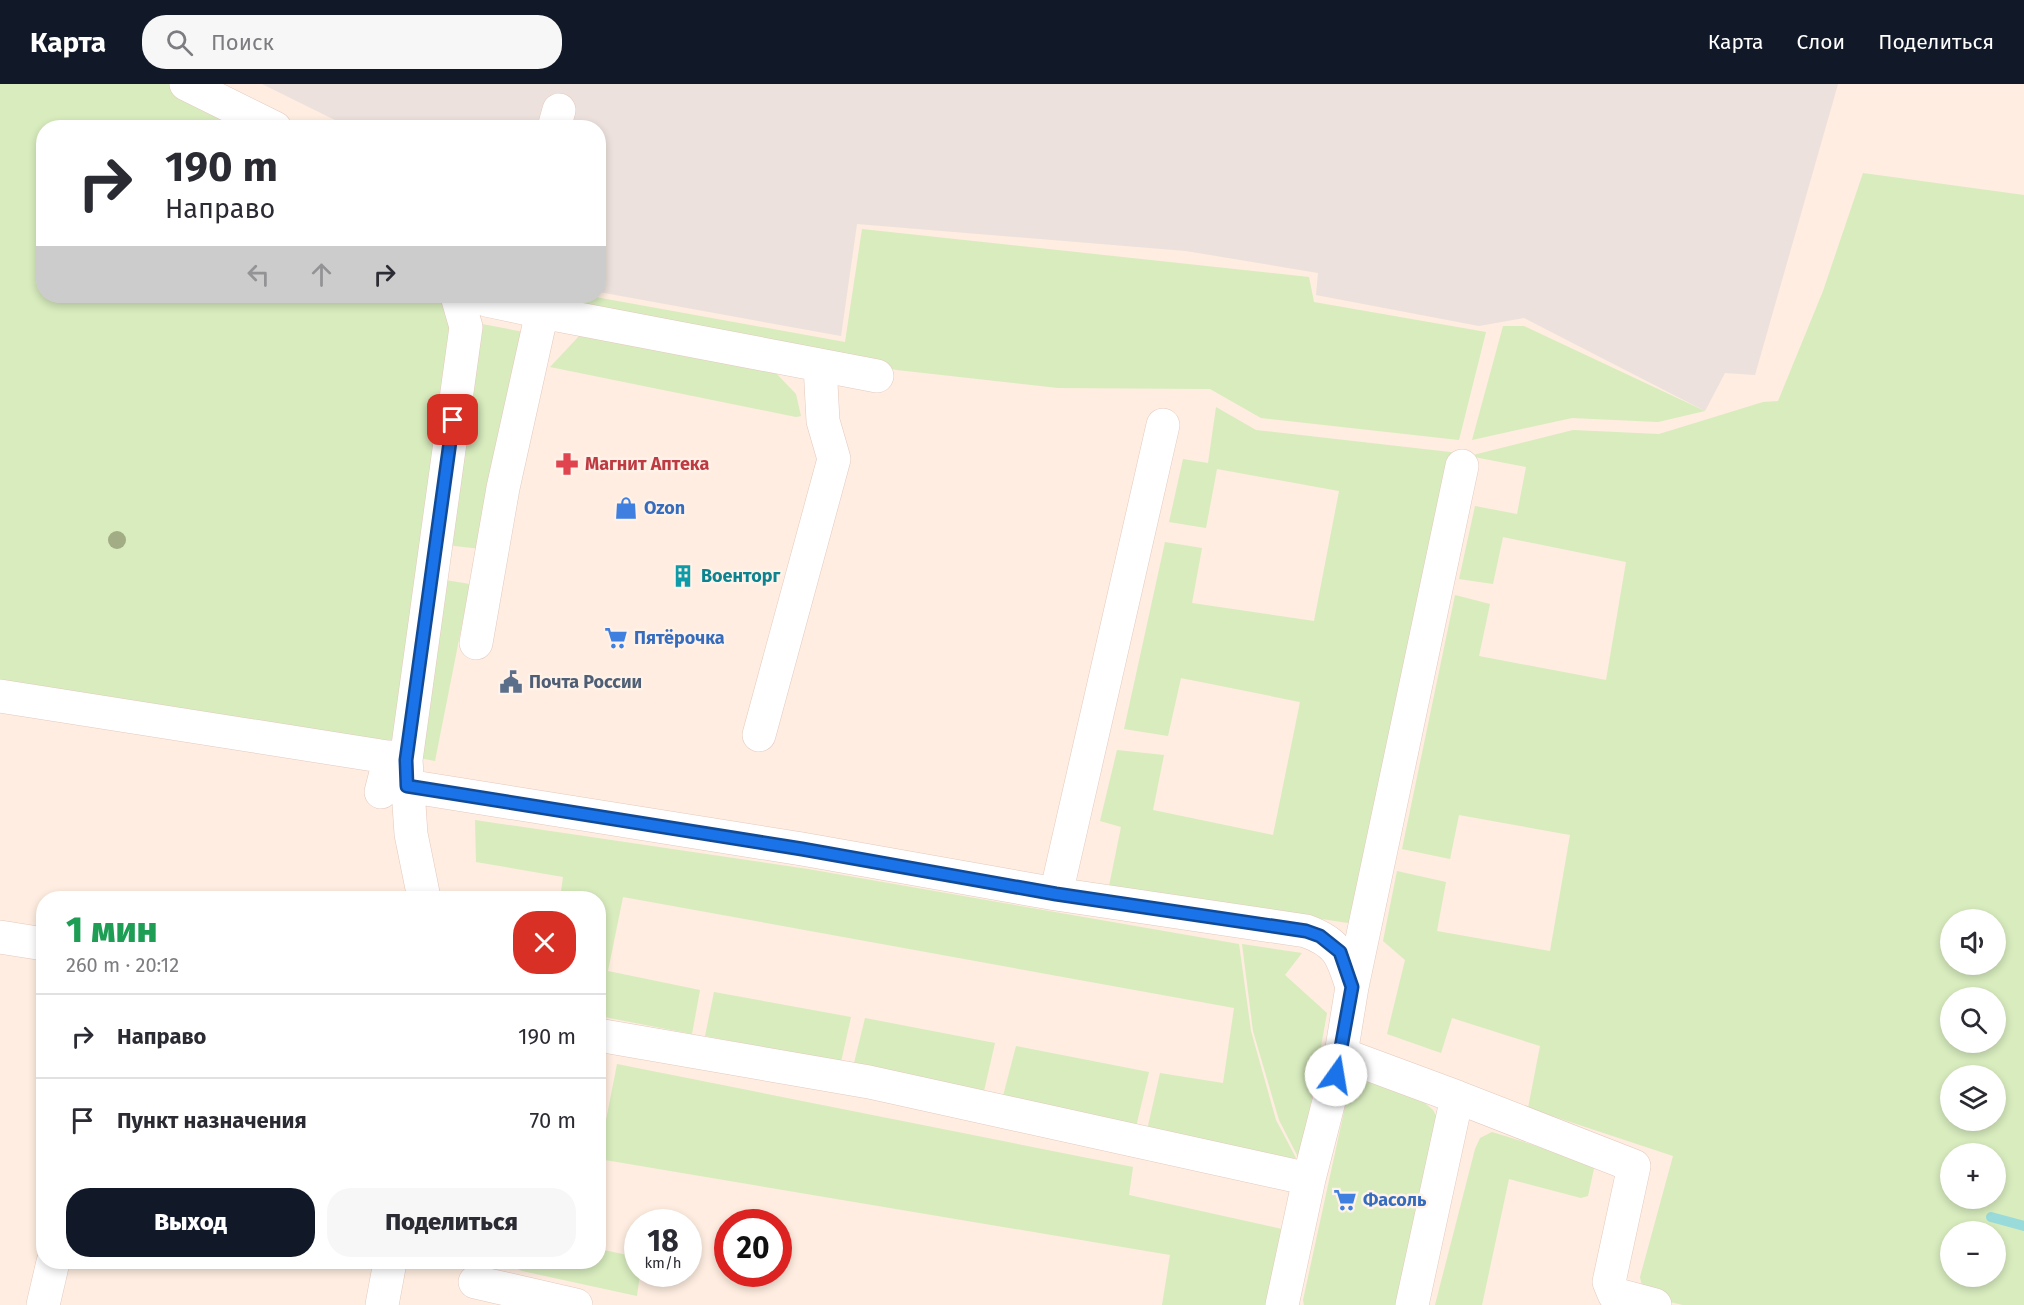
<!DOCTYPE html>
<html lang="ru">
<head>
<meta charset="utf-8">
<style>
  body { margin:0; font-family:"Fira Sans",sans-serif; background:#f7f7f7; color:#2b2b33; height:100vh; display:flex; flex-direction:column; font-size:22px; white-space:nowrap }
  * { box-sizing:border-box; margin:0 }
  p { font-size:20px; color:#7c7c81 }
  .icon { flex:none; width:33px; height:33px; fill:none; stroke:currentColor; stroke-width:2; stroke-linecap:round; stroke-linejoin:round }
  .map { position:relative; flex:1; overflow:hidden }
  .drawer { position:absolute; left:36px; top:807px; width:570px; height:378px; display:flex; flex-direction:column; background:#fff; border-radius:24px; box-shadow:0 3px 9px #0003 }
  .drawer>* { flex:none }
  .banner { position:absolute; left:36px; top:36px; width:570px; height:183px; border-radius:24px; box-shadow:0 3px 9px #0003; background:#fff; color:#2b2b33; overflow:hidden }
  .fabs { position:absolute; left:1940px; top:825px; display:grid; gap:12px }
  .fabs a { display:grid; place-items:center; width:66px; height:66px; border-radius:50%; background:#fff; box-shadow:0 3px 9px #0003; font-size:30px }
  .speed { position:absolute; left:624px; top:1125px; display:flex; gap:12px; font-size:30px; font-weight:700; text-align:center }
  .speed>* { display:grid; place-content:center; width:78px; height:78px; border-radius:50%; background:#fff; box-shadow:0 3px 9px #0003; line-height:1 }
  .speed small { font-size:15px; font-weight:400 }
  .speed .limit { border:9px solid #d22; background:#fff; color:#111 }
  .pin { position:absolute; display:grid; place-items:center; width:51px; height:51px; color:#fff; margin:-26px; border-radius:12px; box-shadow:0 3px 9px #0006 }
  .me { position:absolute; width:66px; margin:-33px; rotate:13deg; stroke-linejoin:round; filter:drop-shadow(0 0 4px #0008) }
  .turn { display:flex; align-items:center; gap:21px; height:126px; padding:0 30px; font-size:27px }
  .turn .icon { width:78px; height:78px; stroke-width:2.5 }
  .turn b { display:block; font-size:42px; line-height:51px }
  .lanes { display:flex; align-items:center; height:57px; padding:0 30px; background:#0003; justify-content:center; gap:30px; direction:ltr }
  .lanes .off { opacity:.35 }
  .round { display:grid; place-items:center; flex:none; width:63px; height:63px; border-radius:24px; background:#f7f7f7 }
  .summary { display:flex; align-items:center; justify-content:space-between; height:102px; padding:0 30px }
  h1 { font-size:36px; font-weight:800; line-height:45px; color:#1e9e55 }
  .action { display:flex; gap:12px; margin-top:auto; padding:12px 30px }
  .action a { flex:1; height:69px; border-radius:24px; background:#111827; color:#fff; font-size:24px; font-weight:800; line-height:69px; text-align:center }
  .action a+a { background:#f7f7f7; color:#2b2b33 }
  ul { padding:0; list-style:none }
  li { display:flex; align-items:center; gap:18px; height:84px; padding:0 30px; border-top:2px solid #e1e1e2 }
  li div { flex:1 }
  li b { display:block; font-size:22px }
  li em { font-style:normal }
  header { display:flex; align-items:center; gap:36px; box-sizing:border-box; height:84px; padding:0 30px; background:#111827; color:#fff }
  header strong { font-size:28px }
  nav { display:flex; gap:33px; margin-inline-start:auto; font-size:21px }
  .search { width:420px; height:54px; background:#f7f7f7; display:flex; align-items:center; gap:15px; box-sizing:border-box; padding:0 21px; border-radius:24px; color:#7c7c81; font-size:22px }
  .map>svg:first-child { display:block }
</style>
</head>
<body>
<header>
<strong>Карта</strong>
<div class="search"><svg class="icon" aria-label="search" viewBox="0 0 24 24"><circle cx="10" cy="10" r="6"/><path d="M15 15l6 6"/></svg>Поиск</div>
<nav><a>Карта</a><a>Слои</a><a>Поделиться</a></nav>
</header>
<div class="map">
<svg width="2024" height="1221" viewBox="0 0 2024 1221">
  <rect width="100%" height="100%" fill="#feede0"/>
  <path fill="#ece1dc" d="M262,0H1838L1755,291L1725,289L1705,327L1524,234L1479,242L1316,211L1318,189L1186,167L857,140L841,252L599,208L598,44L361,43L337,37Z"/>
  <path fill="#d8ecbe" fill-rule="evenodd" d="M0,0H175L264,43L44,44V212H451L461,245L404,672L0,609Z
    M1863,89L2024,111V1221H1683L1670,1218L1642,1202L1640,1193L1673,1072L1528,1024L1540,962L1452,934L1441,969L1387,950L1405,876L1383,857L1397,787L1446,798L1437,847L1550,867L1570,751L1459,731L1450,775L1402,765L1455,511L1490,520L1479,572L1606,596L1626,478L1503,453L1493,500L1459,495L1475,422L1517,430L1526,383L1469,372L1573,346L1659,350L1763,318L1778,317L1823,207ZM1950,836H1995V880H1950ZM1950,914H1995V958H1950ZM1950,992H1995V1036H1950ZM1950,1070H1995V1114H1950ZM1950,1148H1995V1192H1950Z
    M862,145L1309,193L1314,218L1486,248L1459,356L1261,334L1210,305L1058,304L897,286L533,217L528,212H590L845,258Z
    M482,240L529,249L481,465L446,461Z
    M1503,242H1524L1705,327L1658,338L1572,334L1472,356Z
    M580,251L771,284L796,310L801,332L796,333L550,283Z
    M1216,323L1256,346L1459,369L1361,841L1109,802L1121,743L1100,737L1117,666L1164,671L1153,726L1273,751L1300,618L1181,594L1168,652L1124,645L1165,458L1202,464L1192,519L1314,537L1339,407L1217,385L1206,444L1169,438L1183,375L1208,379Z
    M439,495L470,500L435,677L414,673Z
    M475,736L808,785L1239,860L1251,947L1276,1036L1296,1074L1288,1078L1147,1046L1160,989L1223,999L1234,924L623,813L608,887L700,906L692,950L599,932L598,814H560L563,793L476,778Z
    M1242,860L1302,869L1285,891L1327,929L1303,1063L1298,1073L1279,1036L1253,947Z
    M714,908L851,933L841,978L705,952Z
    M865,934L995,959L984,1007L854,979Z
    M1016,962L1149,988L1136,1043L1003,1012Z
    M617,980L1133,1083L1129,1111L1282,1145L1267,1221H1162L1170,1171L599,1075L598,1040L605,1041Z
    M1365,996L1419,1014L1433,1026L1441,1041L1404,1221H1304L1303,1216L1345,1023C1349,1010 1351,1002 1365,996Z
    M1492,1048L1595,1080L1588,1112L1581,1114L1509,1095L1482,1221H1435L1475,1065L1480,1054Z
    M599,1165L637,1173L638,1190H640L637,1212L522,1187L510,1181L509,1178H598Z"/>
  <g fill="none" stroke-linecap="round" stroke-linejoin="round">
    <path stroke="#99dbda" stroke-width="10" d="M1991,1133L2024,1142"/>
    <g stroke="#e4c9be" stroke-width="34">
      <path id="minor" d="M186,0L275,44
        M554,44L559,26
        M486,216L542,228L877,292
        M476,559L503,404L542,228
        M0,612L406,676
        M759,651L834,375L823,337L820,281
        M407,702L802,765L1056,810L1306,847C1339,859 1342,872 1352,903
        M381,708L390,673
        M1056,810L1163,341
        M424,814L411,750L406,676L466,243L457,212
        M0,853L44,860
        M598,951L869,998L1309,1095
        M1341,970L1457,1013
        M475,1198L576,1221
        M43,1221L53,1178
        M382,1221L390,1178
        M1282,1221L1309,1095L1341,970L1352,903L1462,382
        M1412,1221L1457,1013L1634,1082L1609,1198L1614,1210L1655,1221"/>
    </g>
    <use href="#minor" stroke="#fff" stroke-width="33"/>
  </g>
  <circle fill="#a2ac85" cx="117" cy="456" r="9"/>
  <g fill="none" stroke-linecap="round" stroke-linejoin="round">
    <g stroke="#114b97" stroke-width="15">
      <path id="route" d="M453,336L406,676L407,702L802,765L1056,810L1306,847L1320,852L1340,868L1352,903L1336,991"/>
    </g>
    <use href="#route" stroke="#1a73e8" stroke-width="10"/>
  </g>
  <defs>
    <g id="pharmacy-bare" transform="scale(1.8)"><path d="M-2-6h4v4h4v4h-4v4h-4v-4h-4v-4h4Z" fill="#e0444e" stroke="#fff2e8" stroke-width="2.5" paint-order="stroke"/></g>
    <g id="shop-bare" transform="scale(1.8)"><path d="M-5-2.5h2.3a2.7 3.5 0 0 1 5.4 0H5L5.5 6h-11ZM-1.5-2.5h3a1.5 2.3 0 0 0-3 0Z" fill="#3f7fe0" stroke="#fff2e8" stroke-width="2.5" paint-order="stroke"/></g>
    <g id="building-bare" transform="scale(1.8)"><path d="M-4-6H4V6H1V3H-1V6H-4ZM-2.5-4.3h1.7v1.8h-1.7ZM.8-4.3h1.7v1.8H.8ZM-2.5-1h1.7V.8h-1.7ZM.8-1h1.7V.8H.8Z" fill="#0f9aa8" stroke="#fff2e8" stroke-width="2.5" paint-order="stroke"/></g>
    <g id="supermarket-bare" transform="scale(1.8)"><path d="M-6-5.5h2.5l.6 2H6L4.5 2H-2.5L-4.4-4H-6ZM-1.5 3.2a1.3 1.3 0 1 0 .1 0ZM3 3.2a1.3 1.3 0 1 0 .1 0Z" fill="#3f7fe0" stroke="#fff2e8" stroke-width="2.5" paint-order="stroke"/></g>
    <g id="civic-bare" transform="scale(1.8)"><path d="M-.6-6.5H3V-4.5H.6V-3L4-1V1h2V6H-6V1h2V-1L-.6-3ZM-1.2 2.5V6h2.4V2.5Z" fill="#5c6f8a" stroke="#fff2e8" stroke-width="2.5" paint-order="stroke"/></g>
  </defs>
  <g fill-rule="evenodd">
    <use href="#pharmacy-bare" x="567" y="380"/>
    <use href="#shop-bare" x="626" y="424"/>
    <use href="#building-bare" x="683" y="492"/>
    <use href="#supermarket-bare" x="616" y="554"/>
    <use href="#civic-bare" x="511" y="598"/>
    <use href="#supermarket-bare" x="1345" y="1116"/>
  </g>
  <g text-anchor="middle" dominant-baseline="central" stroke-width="5" stroke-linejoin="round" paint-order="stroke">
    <g font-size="18" font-weight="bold" fill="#be3a42" stroke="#fff2e8" text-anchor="start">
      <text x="585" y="380">Магнит Аптека</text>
    </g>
    <g font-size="18" font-weight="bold" fill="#366cbe" stroke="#fff2e8" text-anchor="start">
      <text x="644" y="424">Ozon</text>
      <text x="634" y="554">Пятёрочка</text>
      <text x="1363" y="1116">Фасоль</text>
    </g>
    <g font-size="18" font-weight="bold" fill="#0d838f" stroke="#fff2e8" text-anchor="start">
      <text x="701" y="492">Военторг</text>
    </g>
    <g font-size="18" font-weight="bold" fill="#4e5e75" stroke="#fff2e8" text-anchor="start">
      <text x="529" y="598">Почта России</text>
    </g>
  </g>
</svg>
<div class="fabs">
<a><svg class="icon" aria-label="sound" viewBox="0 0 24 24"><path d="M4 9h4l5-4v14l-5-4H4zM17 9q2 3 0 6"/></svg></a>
<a><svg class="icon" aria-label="search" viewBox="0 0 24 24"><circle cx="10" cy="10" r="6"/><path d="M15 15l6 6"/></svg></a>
<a><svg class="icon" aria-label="layers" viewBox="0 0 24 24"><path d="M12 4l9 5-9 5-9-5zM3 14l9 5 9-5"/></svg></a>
<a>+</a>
<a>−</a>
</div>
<div class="speed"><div>18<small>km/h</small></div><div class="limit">20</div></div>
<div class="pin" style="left:453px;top:336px;background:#d93025"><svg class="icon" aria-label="arrive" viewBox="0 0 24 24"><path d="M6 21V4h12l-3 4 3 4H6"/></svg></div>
<svg class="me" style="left:1336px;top:991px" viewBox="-20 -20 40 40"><circle r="19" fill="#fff"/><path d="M0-13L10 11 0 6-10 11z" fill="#1a73e8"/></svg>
<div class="banner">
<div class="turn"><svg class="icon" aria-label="right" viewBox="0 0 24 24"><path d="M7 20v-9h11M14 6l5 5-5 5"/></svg><div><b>190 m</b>Направо</div></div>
<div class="lanes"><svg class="icon off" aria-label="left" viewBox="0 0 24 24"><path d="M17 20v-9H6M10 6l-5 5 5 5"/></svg><svg class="icon off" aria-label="ahead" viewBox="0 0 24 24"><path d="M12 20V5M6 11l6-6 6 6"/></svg><svg class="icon" aria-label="right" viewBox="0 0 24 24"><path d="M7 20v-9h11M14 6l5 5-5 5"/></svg></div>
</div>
<section class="drawer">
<div class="summary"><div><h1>1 мин</h1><p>260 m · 20:12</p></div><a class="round" style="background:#d93025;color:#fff"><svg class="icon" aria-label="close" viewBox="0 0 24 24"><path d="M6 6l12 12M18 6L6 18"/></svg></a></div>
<ul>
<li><svg class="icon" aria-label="right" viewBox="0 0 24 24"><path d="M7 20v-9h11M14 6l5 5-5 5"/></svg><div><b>Направо</b></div><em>190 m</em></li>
<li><svg class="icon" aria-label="arrive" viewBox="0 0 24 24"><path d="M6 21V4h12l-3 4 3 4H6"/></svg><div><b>Пункт назначения</b></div><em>70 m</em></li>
</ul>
<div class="action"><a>Выход</a><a>Поделиться</a></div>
</section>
</div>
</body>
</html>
